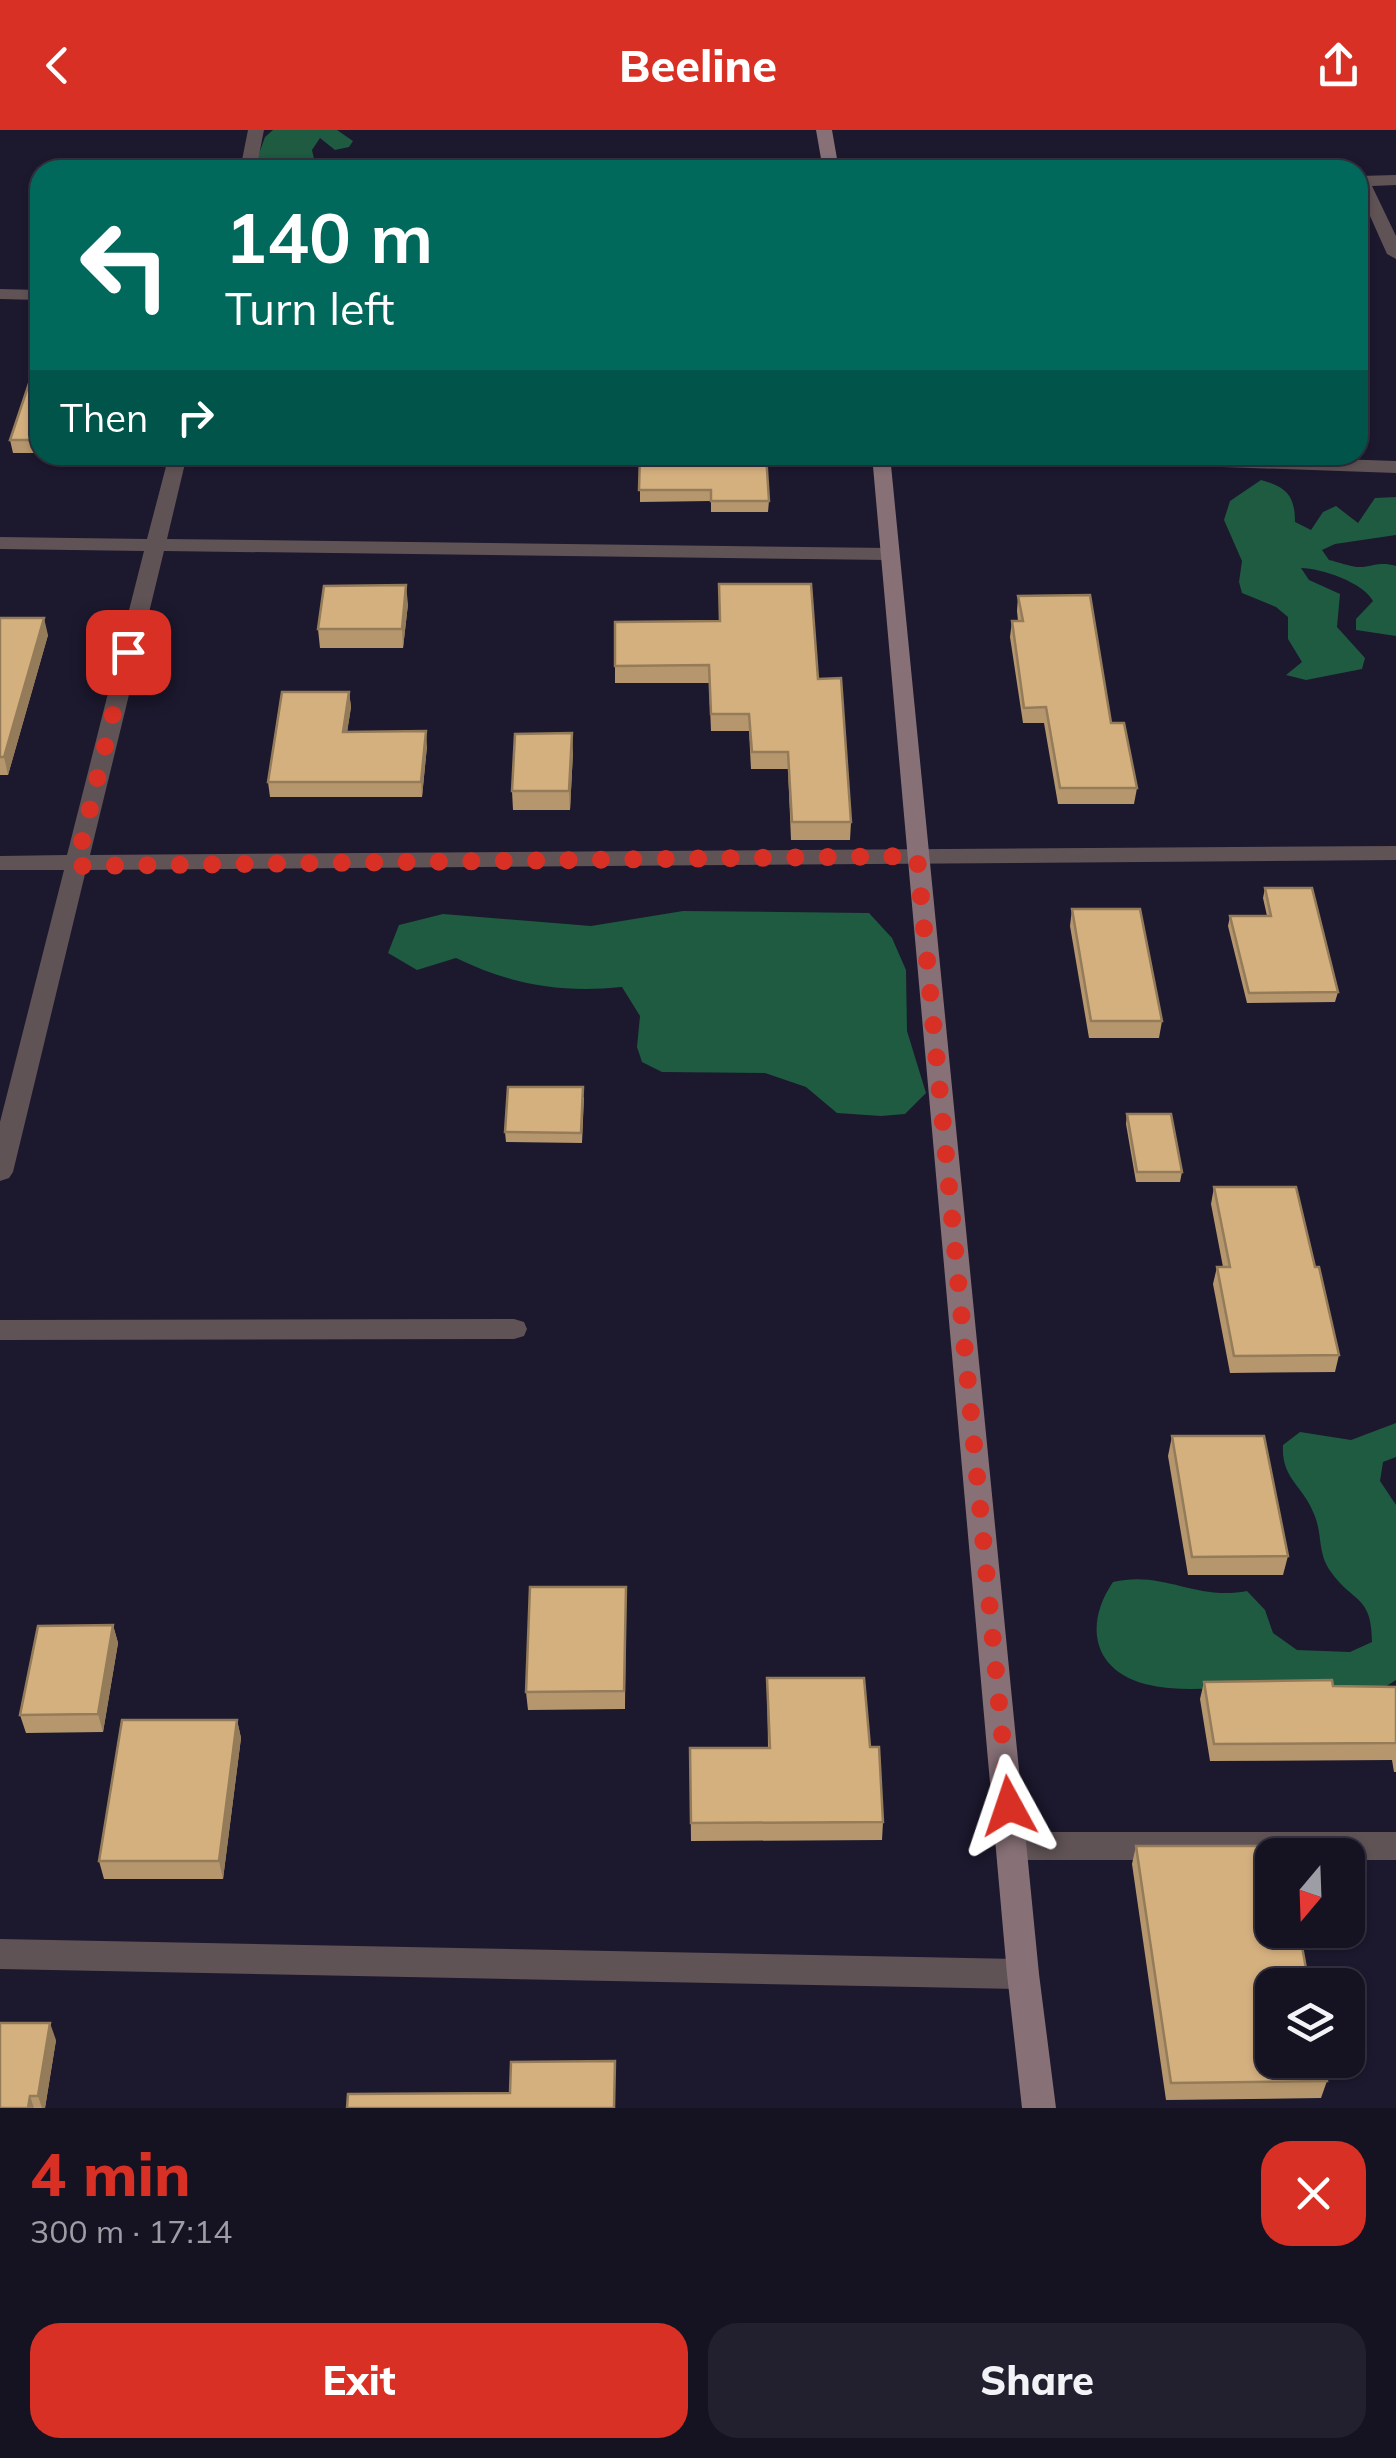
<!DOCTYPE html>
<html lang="en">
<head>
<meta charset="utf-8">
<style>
  body { margin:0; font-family:Mulish,sans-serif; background:#22202f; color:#f1f3f6; height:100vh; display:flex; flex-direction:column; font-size:38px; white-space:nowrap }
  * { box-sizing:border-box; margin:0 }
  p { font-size:32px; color:#9d9ea5 }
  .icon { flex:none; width:55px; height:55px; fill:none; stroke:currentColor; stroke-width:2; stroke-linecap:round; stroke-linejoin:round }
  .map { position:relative; height:1978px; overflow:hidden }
  .side { display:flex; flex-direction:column; background:#151222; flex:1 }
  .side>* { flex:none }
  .top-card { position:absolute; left:30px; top:30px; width:1338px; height:305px; border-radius:30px; box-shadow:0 2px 8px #0004,0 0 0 2px #343240; background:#00695c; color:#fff; overflow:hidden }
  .needle { width:65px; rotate:199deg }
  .fabs { position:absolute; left:1255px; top:1708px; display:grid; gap:20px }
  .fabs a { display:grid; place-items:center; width:110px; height:110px; border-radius:20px; background:#151222; box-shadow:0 2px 8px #0004,0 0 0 2px #343240; font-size:50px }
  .pin { position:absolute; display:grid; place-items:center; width:85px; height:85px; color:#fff; margin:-42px; border-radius:20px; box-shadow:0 5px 15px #0006 }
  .me { position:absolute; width:110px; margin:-55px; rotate:355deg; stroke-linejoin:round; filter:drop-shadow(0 0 8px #0008) }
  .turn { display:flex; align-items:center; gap:35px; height:210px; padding:0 30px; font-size:45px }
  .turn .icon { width:130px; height:130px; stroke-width:2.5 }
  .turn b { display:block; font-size:70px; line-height:85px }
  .then { display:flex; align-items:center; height:95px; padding:0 30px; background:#0003; gap:20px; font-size:38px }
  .round { display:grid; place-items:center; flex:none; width:105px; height:105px; border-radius:30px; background:#22202f }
  .headline { display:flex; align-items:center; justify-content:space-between; height:170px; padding:0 30px }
  h1 { font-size:60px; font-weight:800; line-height:75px; color:#d93025 }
  .cta { display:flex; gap:20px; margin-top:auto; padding:20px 30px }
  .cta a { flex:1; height:115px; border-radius:30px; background:#d93025; color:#fff; font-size:40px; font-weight:800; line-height:115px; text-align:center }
  .cta a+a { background:#22202f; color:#f1f3f6 }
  header { display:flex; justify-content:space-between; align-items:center; height:130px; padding:0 30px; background:#d93025; color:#fff; font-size:45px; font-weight:800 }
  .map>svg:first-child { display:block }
</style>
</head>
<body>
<header><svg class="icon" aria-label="back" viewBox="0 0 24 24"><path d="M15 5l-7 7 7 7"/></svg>Beeline<svg class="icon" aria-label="share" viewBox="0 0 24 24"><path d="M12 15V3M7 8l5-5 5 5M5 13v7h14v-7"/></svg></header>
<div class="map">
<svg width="1396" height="1978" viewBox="0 0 1396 1978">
  <rect width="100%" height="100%" fill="#1c182e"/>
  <path fill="#1e5b40" d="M273,0H337L353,11L349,17L335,20L320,8L312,20L315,33L286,40H253L265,7Z
    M1261,350C1287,357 1295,366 1295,392L1311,400L1323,382L1336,376L1358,393L1375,368L1396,367V405L1335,414L1322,420L1329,430C1339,432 1352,438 1363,437C1376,435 1382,432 1396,436V506L1356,500V489L1373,471C1364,453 1321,438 1301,438L1309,450L1340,464L1337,497L1365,528L1362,539L1306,550L1286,545L1302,532L1288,509V487L1276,477L1242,463L1239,452L1242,431L1224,390L1230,371Z
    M683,781L869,783L892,808L906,840L907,901L926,963L905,984L881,986L837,983L806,957L765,943L662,942L642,932L637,917L640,886L622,857C560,863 512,855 456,828L417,840L388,823L399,795L443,784L591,796Z
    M1396,1293V1327L1383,1332L1380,1351L1396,1375V1550L1385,1557C1336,1557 1287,1557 1238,1558C1207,1558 1176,1562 1145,1554C1091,1539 1085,1493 1113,1452C1164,1440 1195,1471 1247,1461L1265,1480L1273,1503L1297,1520L1350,1522L1372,1512C1372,1465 1353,1473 1331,1442C1317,1423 1323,1405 1314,1384C1303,1355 1281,1349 1283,1315L1300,1302L1351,1310Z"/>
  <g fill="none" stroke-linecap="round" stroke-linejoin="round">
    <path fill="#605356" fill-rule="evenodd" d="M248,0H264L256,40H240Z
      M1396,45V55L1372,56L1396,106V129L1387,124L1358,59V46Z
      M0,159L40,160V170L0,169Z
      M169,325H187L167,409L889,418L899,424L889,430L164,421L90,725L1396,716V730L86,740L13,1042L9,1048L0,1051V992L64,740H0V726L67,725L144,421L0,419V407L147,409Z
      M1044,325H1215L1396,331V343L1053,331Z
      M514,1189L524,1192L527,1199L524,1206L514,1209L0,1210V1190Z
      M1013,1702H1396V1730H1348V1725H1272V1730H1013L1002,1726L997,1716L1002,1706Z
      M0,1809L1023,1829L1035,1833L1039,1844L1035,1855L1023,1859L0,1839Z"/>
    <path fill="#877177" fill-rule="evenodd" d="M816,0H832L839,40H823Z
      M872,325H890L1039,1844L1056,1978H1022L1007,1844Z"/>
  </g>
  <path fill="#b6976d" d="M40,221V323H13L10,310Z
    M640,325L769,371L768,382H711V371L640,372Z
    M1018,466L1111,593L1137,658L1134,674H1058L1044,593H1023L1010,507L1012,491H1018L1017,481Z
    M408,474L403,518H320L318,499Z
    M0,488L48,505L8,645H0Z
    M615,492L818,549L851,692L850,710H791L788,639H751L749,601H711L709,553H615Z
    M349,562L351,577L347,602L427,616L422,667H270L268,652Z
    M573,622L570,680H513L512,661Z
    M1265,758L1338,862L1335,872L1247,873L1228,796L1230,786H1267L1263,768Z
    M1072,779L1162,891L1159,908H1089L1070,796Z
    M584,967L582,1013L506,1012L505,1002Z
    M1127,984L1182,1042L1180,1052H1136L1126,994Z
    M1214,1057L1315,1137L1339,1225L1335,1242L1230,1243L1213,1154L1217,1137H1223L1211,1074Z
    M1172,1306L1288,1426L1283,1445H1188L1168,1326Z
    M626,1457L625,1579L528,1580L526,1562Z
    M113,1495L118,1513L103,1602L26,1603L20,1585Z
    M767,1548L870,1617L883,1692L882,1710L691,1711L690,1618H768Z
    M1204,1552L1333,1556L1396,1557V1642H1394L1392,1630L1210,1631L1200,1569Z
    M237,1590L241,1608L223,1749H104L99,1731Z
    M1136,1716L1272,1800H1325L1324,1806H1300L1327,1951L1321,1968L1166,1970L1132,1734Z
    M56,1910L45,1978H0Z"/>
  <path fill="#947b59" d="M406,455L408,474L403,518L402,499Z
    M44,488L48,505L8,645L4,627Z
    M349,562L351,577L345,616L343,602Z
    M426,601L427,616L422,667L421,652Z
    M572,603L573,622L570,680L569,661Z
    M113,1495L118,1513L103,1602L98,1584Z
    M237,1590L241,1608L223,1749L219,1731Z
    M50,1893L56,1910L45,1978H42L38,1966Z
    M30,1966L34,1978H28Z"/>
  <path fill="#d4b07f" stroke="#947b59" stroke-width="2.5" d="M40,221V310H10Z
    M640,325H766L769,371H711V360H639Z
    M719,454H811L818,549L841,548L851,692H792L788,622H752L749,584H711L709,535L615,536V492L720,491Z
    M406,455L402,499H318L324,456Z
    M1090,465L1111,593H1124L1137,658H1060L1046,577L1024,578L1012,491H1023L1018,466Z
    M0,488H44L4,627H0Z
    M282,562H349L343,602L426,601L421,652H268Z
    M572,603L569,661H512L515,604Z
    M1265,758H1312L1338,862L1249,863L1230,786H1271Z
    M1072,779H1140L1162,891H1091Z
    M508,957H583L581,1003L505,1002Z
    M1127,984H1171L1182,1042H1137Z
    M1214,1057H1296L1315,1137H1319L1339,1225L1234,1226L1217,1137H1230Z
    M1172,1306H1264L1288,1426L1192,1427Z
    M530,1457H626L624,1561L526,1562Z
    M113,1495L98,1584L20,1585L38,1496Z
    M767,1548H864L870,1617H879L883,1692L691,1693L690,1618H770Z
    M1332,1550L1333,1556L1396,1557V1613L1214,1614L1204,1552Z
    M122,1590H237L219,1731H99Z
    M1281,1711H1315L1318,1725H1272V1800H1299L1309,1855H1272V1930H1323L1327,1951L1171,1953L1136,1716H1277Z
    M0,1893H50L38,1966H30L28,1978H0Z
    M615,1931L614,1978H347L348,1964L510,1963L511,1932Z"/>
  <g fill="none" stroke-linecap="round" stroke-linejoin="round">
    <path stroke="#d93025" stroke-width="18" stroke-dasharray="0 32.4" d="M128,522L76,736L917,726L1009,1676"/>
  </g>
</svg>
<div class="fabs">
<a><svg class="needle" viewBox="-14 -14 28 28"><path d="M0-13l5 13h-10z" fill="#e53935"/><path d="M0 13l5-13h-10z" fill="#9d9ea5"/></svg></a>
<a><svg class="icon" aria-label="layers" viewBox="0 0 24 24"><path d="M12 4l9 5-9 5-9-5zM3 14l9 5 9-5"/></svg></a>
</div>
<div class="pin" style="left:128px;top:522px;background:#d93025"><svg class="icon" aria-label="arrive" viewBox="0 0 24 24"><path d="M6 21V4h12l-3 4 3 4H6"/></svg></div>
<svg class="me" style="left:1009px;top:1676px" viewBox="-20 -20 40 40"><path d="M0-17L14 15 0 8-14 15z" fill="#d93025" stroke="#fff" stroke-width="4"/></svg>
<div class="top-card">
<div class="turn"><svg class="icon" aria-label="left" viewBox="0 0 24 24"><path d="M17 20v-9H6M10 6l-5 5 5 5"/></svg><div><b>140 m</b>Turn left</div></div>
<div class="then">Then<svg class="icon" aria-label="right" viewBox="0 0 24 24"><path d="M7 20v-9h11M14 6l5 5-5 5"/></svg></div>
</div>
</div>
<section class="side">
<div class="headline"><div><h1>4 min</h1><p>300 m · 17:14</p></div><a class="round" style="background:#d93025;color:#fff"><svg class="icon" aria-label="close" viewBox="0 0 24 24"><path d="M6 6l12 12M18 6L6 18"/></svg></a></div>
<div class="cta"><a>Exit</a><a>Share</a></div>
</section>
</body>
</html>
